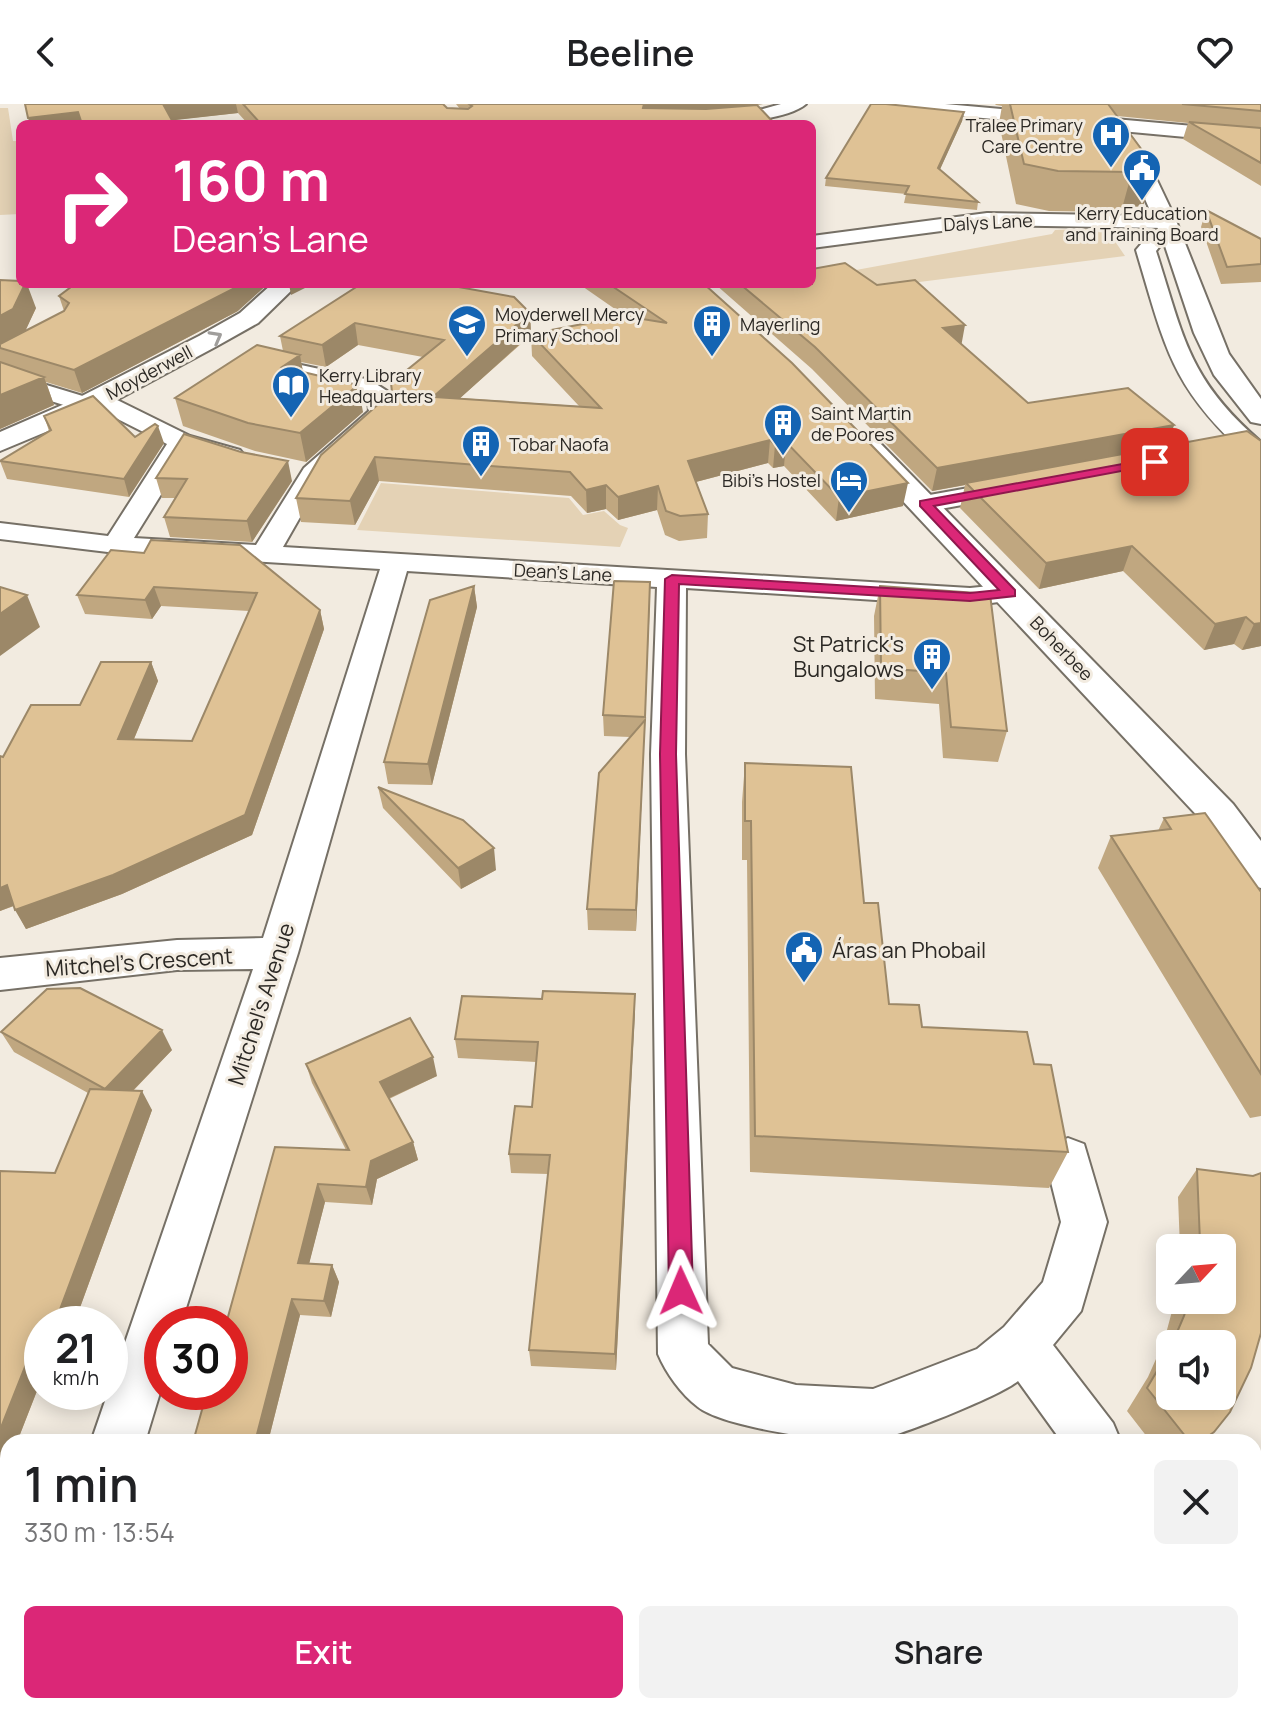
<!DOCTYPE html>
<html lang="en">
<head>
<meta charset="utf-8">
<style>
  body { margin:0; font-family:Manrope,sans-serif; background:#f2f2f2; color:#202124; height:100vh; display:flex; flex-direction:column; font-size:30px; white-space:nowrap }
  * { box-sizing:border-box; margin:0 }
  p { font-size:26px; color:#757577 }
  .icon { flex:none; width:44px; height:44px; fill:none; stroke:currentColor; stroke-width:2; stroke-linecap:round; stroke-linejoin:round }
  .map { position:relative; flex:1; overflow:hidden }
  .sheet { position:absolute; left:0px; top:1330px; width:1262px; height:280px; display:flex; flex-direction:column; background:#fff; border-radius:24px 24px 0 0; box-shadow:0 4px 20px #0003 }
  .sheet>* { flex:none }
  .guide { position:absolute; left:16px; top:16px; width:800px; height:168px; border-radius:12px; box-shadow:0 4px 20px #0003; background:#db2777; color:#fff; overflow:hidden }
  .needle { width:52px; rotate:64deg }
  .tools { position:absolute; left:1156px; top:1130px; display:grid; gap:16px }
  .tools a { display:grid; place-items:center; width:80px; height:80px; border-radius:12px; background:#fff; box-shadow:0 4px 20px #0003; font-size:40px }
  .speed { position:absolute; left:24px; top:1202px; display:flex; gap:16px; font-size:40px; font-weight:700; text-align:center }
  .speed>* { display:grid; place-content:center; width:104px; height:104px; border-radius:50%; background:#fff; box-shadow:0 4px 20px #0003; line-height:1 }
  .speed small { font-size:20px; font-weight:400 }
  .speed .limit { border:12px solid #d22; background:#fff; color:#111 }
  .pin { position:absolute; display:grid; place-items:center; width:68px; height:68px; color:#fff; margin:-34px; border-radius:16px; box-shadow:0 4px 12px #0006 }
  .me { position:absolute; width:88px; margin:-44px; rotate:359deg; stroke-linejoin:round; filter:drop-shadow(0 0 6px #0008) }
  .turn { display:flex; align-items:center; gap:28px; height:168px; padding:0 24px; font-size:36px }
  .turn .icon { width:104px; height:104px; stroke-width:2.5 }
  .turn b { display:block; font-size:56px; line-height:68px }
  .round { display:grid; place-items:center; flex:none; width:84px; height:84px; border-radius:12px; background:#f2f2f2 }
  .headline { display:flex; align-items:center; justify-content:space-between; height:136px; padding:0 24px }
  h1 { font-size:48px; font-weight:600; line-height:60px }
  .action { display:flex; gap:16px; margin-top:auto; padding:16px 24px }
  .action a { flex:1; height:92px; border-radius:12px; background:#db2777; color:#fff; font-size:32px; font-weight:600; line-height:92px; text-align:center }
  .action a+a { background:#f2f2f2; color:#202124 }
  header { display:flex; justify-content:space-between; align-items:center; height:104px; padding:0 24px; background:#fff; font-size:36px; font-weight:600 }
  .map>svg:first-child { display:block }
</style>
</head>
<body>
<header><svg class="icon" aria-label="back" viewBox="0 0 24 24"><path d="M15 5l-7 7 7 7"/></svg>Beeline<svg class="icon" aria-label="heart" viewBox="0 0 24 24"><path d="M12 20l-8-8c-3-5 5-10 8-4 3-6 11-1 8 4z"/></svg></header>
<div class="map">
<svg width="1261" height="1610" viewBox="0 0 1261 1610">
  <rect width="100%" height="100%" fill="#f2ebe0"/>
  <path fill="#e4d2b5" d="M0,4H8L13,37H20V110L0,111Z
    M1106,124L1125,152L872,184L856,166L1052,130L1055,126Z
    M381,379L569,394L583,411L604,407L620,421L628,424L620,443L357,426Z"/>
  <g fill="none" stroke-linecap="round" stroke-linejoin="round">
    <g stroke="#767066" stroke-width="4">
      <path id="street" d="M781,0H806C779,23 682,20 645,20L653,15L763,5Z
        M987,109L1165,112L1174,118L1165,124L987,121L812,144V132Z
        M1174,130L1181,132L1184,136L1181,140L1160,142L1156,147C1184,234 1188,275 1261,338V359L1252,356C1171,284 1166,246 1136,146L1147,133Z
        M278,256L370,276L387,287L393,309L323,373L283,443L970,484L1010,480L1020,483L1025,489L1020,495L970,502L686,484L685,650L708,1240L732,1264L796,1281L873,1285L977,1245L1004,1223L1043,1178L1061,1118L1045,1054L1052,1040L1068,1034L1084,1040L1107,1118L1081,1207L1053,1241L1113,1319L1121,1338H1062L1018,1277C1000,1292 893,1335 871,1337C836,1339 725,1324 698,1303C681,1290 666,1269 658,1250L651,650L657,483L407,467L298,849L181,1220H162V1282L145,1338H91L253,865L177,866L0,886V854L177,836L263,834L380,465L116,449L0,435V419L108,432L167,340L96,304L86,308L0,281V267L86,293L97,288L105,290L190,332L240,346L244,351L240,356L231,359L188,347L134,434L256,441L304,364L369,307L368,295L354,286L270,268L267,263L270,258Z
        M1013,376L1022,378L1026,384L1022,390L924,408L915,406L911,400L915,394L924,392Z
        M1254,1525L1261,1528V1594L1254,1591Z
        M8,1584V1602H61L59,1610H0Z"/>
    </g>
    <g stroke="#767066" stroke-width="4">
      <path id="secondary" d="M877,0H945L1261,28V40L886,5Z
        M1116,29L1123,31L1128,40L1145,51L1175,114L1229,250L1261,295V320L1251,318L1214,271L1194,229L1163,136L1127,54L1114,48L1107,35Z
        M272,180H298L258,219L217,242L96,307L0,347V328L76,295L199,232L240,209Z
        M866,332L876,335L1233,700L1261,737V784L1246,780L1205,720L856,347L852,341L856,335Z"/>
    </g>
    <use href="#street" fill="#fff" fill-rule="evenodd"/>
    <use href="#secondary" fill="#fff" fill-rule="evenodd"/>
  </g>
  <path fill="#c0a780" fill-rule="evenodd" d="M25,0H443L447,4L460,5L456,0H763L738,3L775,20H248L238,9L172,16L174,20H30Z
    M995,0H1261V82L1183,35L1188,19L1117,12L1155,62L1143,102L1130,103L1121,108L1049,107L1016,100L999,19L1002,2L996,1Z
    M963,15L940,65L978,98L977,106L904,99L906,90L825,82L826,74Z
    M1206,106L1261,135V178L1221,180L1201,123Z
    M0,176L36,204L25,227L64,207L59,192L238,207L82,289L46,278L54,301L0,325Z
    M361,180L530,209L531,230L625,212L579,180H704L903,402L836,417L784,362L773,364L768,359L696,378L708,410L707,434L679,437L665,431L657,406L618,416L606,405L587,409L571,392L379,377L355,421L301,418L296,394L423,253L358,241L326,263L301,258L303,268L363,308L306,358L255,347L183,322L175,294L283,247L280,232ZM531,231L532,252L579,302L460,294Z
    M715,180H812L961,240L1028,299L1174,321L1167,342L1247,327L1261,542L1242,546L1234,540L1204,546L1123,467L1039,485L960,404L965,381L932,387L812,265Z
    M44,312L135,333L164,339L129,393L7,375L0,357L49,327Z
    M156,374L292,377L252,438L170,433L164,413L175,394H162Z
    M111,446L320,506L324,525L252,731L122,790L26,825L14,802L0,807V652L3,653L80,601L151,558L158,577L134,635L192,637L249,507L161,502L152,515L85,510L77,491Z
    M474,482L477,503L432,681L388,680L384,658Z
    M880,482L1007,627L998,658L943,654L939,600L875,595L874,512Z
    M650,498L636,827L588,826L587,805L630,633L604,632L603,611Z
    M745,659L864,799L889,900L922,923L1034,960L1068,1048L1049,1084L750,1068L747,756H742V698Z
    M378,683L496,766L461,785L383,704Z
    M1164,714L1261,788V1012L1250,1014L1098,764L1111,732L1158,727Z
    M635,890L616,1266L531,1262L529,1246L548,1070L511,1069L509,1050L532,1003L536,958L458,954L455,935L542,895Z
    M1,928L172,946L133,987L152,1006L74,1220H42V1274L17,1338H8V1361L0,1381V1067L55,1069L88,989L14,948Z
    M306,960L437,972L389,995L413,1038L418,1056L377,1075L372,1101L325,1098L309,1159L332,1161L339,1178L331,1213L300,1211L268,1338H193L275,1043L346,1046L312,979Z
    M1197,1065L1253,1072L1261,1069V1229L1251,1264L1230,1308L1214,1328L1203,1338H1151L1127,1307L1148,1273L1164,1237L1175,1196H1222V1144H1180L1178,1093ZM1170,1240H1222V1292H1170Z
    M1145,1602H1232L1238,1610H1134Z"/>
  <path fill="#9c8868" d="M163,0H236L238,9L167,17Z
    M644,0H763L653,12L643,17Z
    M78,8L82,20H30L28,14Z
    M964,8L963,15L937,72L938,64Z
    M1155,62L1143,102L1130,103L1121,108L1132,68L1141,63Z
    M25,180H27L36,204L23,232L0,244V212Z
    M239,180H268L238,207L82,289L74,266Z
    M289,180H313L291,191Z
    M530,209L531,230L436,316L433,293Z
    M355,219L358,241L326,263L322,241Z
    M965,221L961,243L943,224Z
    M300,251L305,279L282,263Z
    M44,273L54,301L0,325V291Z
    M358,281L363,308L306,358L300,329Z
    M1174,321L1166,344L966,379L965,381L932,387L937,364Z
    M158,322L164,339L129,393L124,375Z
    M770,336L768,359L688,380V357Z
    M786,338L784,362L773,364L775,341Z
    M375,353L379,377L355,421L350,397Z
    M288,357L292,377L252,438L247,417Z
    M908,379L903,402L836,417L839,393Z
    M606,381V405L587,409L586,386Z
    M658,382L657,406L618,416V393Z
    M1132,442L1123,467L1039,485L1046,459Z
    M474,482L477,503L432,681L428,660Z
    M154,483L161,502L152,515L145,496Z
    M27,491L40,523L0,552V510Z
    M320,506L324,525L252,731L122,790L26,825L15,806L113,771Z
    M1246,513L1234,540L1204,546L1215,520Z
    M1261,519V542L1242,546L1254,520Z
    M151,558L158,577L126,654L118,635Z
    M645,616L644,638L636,827V806Z
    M494,744L496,766L461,785L458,764Z
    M7,781L18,800L0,807V784Z
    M635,890V910L616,1266L615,1250Z
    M162,926L172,946L116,1004L105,985Z
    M433,953L437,972L385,996L380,978Z
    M142,987L152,1006L74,1220H59L56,1216Z
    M413,1038L418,1056L377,1075L372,1101L366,1083L371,1057Z
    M318,1080L325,1098L305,1176L298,1159Z
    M332,1161L339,1178L331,1213L324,1197Z
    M292,1195L300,1211L268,1338H255Z
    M42,1222V1274L17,1338H8V1361L0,1381V1326Z"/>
  <path fill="#dfc295" stroke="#9c8868" stroke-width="2" d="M25,0H163L174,20H82L78,8L28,14Z
    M243,0H443L447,4L468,5L472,2L469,0H644L643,4L706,5L757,1L775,20H261Z
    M871,0H886L964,8L938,64L978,98L905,90L909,82L826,74Z
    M1010,0H1108L1142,46L1150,50L1155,62L1141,63L1132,68L1058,67L1024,60Z
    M1182,0H1261V7Z
    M1189,18L1261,24V59Z
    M1206,106L1261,135V160L1227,163Z
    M845,159L877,181L915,176L965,221L943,224L1028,299L1128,284L1174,321L937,364L815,243L740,180H812V165Z
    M0,176L20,177V180H25L13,205L0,212Z
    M75,180H239L233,185L74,266L0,244V240L64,207L69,199L59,192Z
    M361,180H442L514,193L530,209L433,293L601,304L531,230L624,212L667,219L609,180H704L792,259L908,379L839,393L786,338L775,341L770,336L688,357L708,410L680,412L666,407L658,382L618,393L606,381L586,386L570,368L375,353L350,397L296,394L321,351L392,288L391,279L444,236L355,219L322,241L280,232Z
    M257,241L300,251L282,263L358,281L300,329L248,319L175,294Z
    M0,258L44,273L0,291Z
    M93,292L135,333L155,320L158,322L124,375L0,357L51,326L44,312Z
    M1247,327L1261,337V519L1254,520L1246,513L1215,520L1132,442L1046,459L966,379Z
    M184,330L241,348L288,357L247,417L164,413L187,375L156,374Z
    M151,436L240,441L320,506L245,711L113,771L15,806L7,781L0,784V652L3,653L31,601H80L101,558H151L118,635L192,637L257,489L154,483L145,496L77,491L111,446L144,449Z
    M614,477L650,478L645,613L603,611Z
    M474,482L428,660L384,658L430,496Z
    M880,482L990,490L1007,627L951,623L946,569L881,564Z
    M0,483L27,491L0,510Z
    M645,616L636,806L587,805L599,669Z
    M745,659L851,663L864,799H878L889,900L919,901L922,923L1027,928L1034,960L1051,961L1068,1048L755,1032L751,717H745Z
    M378,683L463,716L494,744L458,764Z
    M1205,709L1261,788V970L1111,732L1171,725L1164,714Z
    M80,884L162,926L105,985L1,928L47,885Z
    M543,887L635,890L615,1250L529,1246L550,1051L509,1050L515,1002L532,1003L538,938L455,935L462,892L542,895Z
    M410,914L433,953L380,978L413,1038L371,1057L366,1083L318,1080L298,1159L332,1161L324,1197L292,1195L255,1338H193L207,1288H230V1220H226L275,1043L349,1046L306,960Z
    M90,985L142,987L56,1216H45L42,1220L0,1326V1067L55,1069Z
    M1197,1065L1253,1072L1261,1069V1229L1251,1264L1230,1308L1214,1328L1200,1338H1190L1147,1284L1170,1245V1292H1222V1240H1172L1184,1212L1189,1196H1222V1144H1199L1200,1138Z
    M205,1602H665L664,1610H203Z
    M1154,1602H1232L1238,1610H1143Z"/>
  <defs><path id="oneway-chevron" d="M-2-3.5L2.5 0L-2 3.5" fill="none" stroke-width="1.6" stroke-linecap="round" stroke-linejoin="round" transform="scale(2)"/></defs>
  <use stroke="#a09e9c" href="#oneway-chevron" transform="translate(216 233) rotate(-29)"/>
  <path fill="#db2777" stroke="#8e194d" stroke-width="2" d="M1155,354L1159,355V360L934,402L1015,486V492L970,497L679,480L676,650L693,1187L689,1194L681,1198L673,1194L669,1187L660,650L665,475L672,471L970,489L999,486L920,402V397Z"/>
  <defs>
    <g id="hospital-pin" transform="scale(2)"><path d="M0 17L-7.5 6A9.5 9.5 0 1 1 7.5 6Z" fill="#1464b3" stroke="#f2ebe0"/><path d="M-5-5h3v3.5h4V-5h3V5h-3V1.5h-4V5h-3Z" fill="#fff"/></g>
    <g id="civic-pin" transform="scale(2)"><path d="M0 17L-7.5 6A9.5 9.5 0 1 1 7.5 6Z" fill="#1464b3" stroke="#f2ebe0"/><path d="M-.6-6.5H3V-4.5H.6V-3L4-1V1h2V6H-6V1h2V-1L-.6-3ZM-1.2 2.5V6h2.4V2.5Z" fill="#fff"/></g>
    <g id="school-pin" transform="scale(2)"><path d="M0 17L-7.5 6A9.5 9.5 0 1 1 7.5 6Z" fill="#1464b3" stroke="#f2ebe0"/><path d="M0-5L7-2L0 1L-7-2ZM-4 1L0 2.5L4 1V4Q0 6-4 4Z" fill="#fff"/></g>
    <g id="building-pin" transform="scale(2)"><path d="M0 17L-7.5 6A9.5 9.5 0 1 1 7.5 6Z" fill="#1464b3" stroke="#f2ebe0"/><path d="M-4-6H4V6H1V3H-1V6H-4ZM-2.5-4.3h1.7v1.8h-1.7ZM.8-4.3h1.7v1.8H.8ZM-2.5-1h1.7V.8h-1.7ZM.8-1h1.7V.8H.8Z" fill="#fff"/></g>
    <g id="library-pin" transform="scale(2)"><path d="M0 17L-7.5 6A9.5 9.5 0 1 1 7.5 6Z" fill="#1464b3" stroke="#f2ebe0"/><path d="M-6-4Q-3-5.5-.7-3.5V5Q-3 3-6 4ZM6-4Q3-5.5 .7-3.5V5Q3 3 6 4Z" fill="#fff"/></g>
    <g id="hotel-pin" transform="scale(2)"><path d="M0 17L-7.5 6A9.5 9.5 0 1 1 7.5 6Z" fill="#1464b3" stroke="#f2ebe0"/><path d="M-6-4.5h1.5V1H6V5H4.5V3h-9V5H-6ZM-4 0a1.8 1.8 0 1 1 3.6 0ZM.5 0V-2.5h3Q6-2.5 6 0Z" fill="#fff"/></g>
  </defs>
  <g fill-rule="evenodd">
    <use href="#hospital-pin" x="1111" y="31"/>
    <use href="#civic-pin" x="1142" y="64"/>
    <use href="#school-pin" x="467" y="220"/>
    <use href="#building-pin" x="712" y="220"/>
    <use href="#library-pin" x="291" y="281"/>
    <use href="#building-pin" x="783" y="319"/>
    <use href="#building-pin" x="481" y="340"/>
    <use href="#hotel-pin" x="849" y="376"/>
    <use href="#building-pin" x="932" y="553"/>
    <use href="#civic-pin" x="804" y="846"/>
  </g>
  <g text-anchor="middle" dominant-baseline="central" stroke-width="6" stroke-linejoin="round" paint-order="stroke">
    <g font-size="18" fill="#2b2824" stroke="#f2ebe0" text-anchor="start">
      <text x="1083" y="21" text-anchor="end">Tralee Primary<tspan x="1083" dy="21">Care Centre</tspan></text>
      <text x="1142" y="109" text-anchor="middle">Kerry Education<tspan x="1142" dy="21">and Training Board</tspan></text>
      <text x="495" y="210">Moyderwell Mercy<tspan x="495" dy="21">Primary School</tspan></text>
      <text x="740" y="220">Mayerling</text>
      <text x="319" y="271">Kerry Library<tspan x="319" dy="21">Headquarters</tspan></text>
      <text x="811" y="309">Saint Martin<tspan x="811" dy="21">de Poores</tspan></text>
      <text x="509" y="340">Tobar Naofa</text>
      <text x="821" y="376" text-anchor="end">Bibi's Hostel</text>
    </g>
    <g font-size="18" fill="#2b2824" stroke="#f2ebe0">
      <text transform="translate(988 118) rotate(-3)">Dalys Lane</text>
      <text transform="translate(149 268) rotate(-28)">Moyderwell</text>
      <text transform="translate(563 468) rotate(3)">Dean's Lane</text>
      <text transform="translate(1062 544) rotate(46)">Boherbee</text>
    </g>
    <g font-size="22" fill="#2b2824" stroke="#f2ebe0" text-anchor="end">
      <text x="904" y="540">St Patrick's<tspan x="904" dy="25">Bungalows</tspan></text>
      <text x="832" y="846" text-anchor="start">Áras an Phobail</text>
    </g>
    <g font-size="22" fill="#2b2824" stroke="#f2ebe0">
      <text transform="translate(139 858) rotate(-4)">Mitchel's Crescent</text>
      <text transform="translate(261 900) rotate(-72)">Mitchel's Avenue</text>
    </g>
  </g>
</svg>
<div class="tools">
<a><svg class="needle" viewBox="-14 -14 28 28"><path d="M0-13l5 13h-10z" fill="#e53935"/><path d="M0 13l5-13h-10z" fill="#757577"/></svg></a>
<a><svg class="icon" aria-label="sound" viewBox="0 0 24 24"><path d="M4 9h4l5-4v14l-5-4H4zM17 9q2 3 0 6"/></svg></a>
</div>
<div class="speed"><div>21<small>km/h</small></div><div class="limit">30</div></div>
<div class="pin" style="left:1155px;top:358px;background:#d93025"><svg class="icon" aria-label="arrive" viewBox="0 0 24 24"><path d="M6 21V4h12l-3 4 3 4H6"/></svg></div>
<svg class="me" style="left:681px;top:1187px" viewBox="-20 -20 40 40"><path d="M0-17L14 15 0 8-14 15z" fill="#db2777" stroke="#fff" stroke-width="4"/></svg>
<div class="guide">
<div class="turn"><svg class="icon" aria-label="right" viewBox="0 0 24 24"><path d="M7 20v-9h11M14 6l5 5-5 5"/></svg><div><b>160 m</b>Dean's Lane</div></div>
</div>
<section class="sheet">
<div class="headline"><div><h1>1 min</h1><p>330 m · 13:54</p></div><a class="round"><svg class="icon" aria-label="close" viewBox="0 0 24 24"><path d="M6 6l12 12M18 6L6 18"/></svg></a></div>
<div class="action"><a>Exit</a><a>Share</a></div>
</section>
</div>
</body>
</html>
